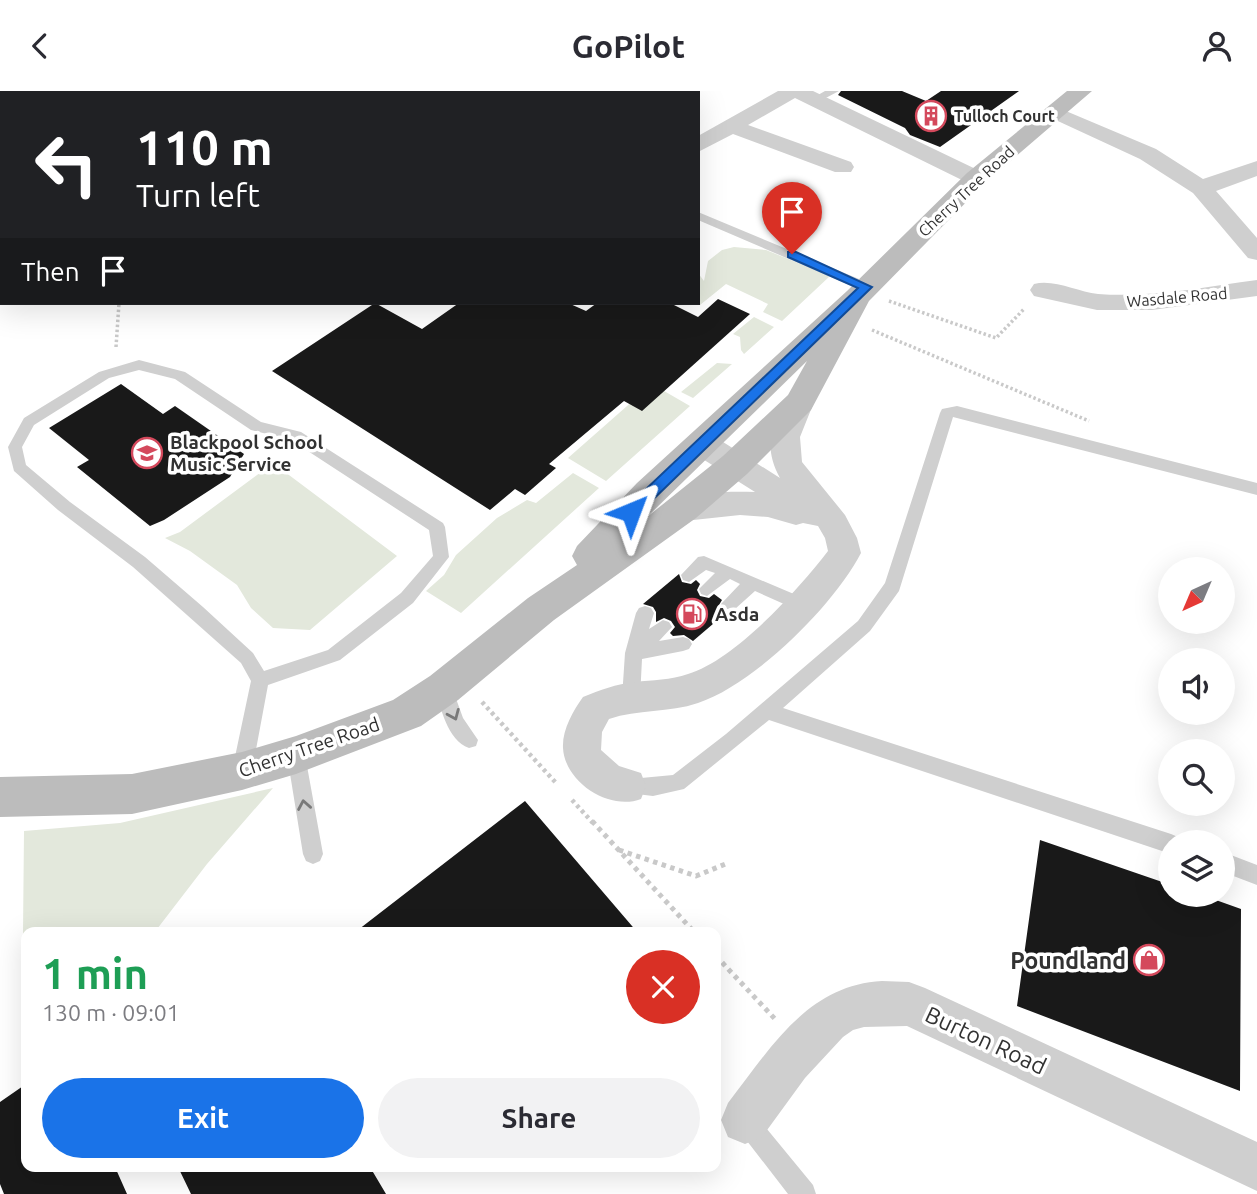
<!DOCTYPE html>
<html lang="en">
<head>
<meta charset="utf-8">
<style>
  body { margin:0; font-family:Ubuntu,sans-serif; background:#f2f2f3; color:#2b2b33; height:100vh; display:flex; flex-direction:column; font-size:26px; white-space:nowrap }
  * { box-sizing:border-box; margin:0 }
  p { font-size:23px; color:#7c7c81 }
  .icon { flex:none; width:38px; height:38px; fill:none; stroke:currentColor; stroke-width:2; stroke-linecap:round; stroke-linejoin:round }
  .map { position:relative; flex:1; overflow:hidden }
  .panel { position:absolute; left:21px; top:836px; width:700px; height:245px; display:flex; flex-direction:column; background:#fff; border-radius:14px; box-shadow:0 7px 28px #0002 }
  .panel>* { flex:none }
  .top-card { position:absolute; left:0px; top:0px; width:700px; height:214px; box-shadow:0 7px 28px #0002; background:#202124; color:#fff; overflow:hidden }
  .needle { width:46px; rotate:224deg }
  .buttons { position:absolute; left:1158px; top:466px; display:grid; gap:14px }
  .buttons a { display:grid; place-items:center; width:77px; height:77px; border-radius:50%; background:#fff; box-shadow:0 7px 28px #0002; font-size:35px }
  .pin { position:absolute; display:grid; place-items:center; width:60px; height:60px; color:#fff; margin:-72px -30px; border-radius:50% 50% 50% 0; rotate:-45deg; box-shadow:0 0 7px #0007 }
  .pin .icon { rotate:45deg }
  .me { position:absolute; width:77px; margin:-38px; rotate:44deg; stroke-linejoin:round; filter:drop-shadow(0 0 5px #0008) }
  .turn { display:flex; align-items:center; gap:24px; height:147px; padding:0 21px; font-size:32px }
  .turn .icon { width:91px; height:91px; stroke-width:2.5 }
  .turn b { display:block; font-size:49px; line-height:60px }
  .then { display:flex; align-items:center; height:66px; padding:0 21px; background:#0003; gap:14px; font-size:26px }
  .round { display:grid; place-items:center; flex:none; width:74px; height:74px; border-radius:37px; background:#f2f2f3 }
  .headline { display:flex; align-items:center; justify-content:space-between; height:119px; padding:0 21px }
  h1 { font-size:42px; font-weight:700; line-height:52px; color:#1e9e55 }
  .button { display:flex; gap:14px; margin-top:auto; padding:14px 21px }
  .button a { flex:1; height:80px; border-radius:42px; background:#1a73e8; color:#fff; font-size:28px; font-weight:700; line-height:80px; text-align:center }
  .button a+a { background:#f2f2f3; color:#2b2b33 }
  header { display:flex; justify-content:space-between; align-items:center; height:91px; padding:0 21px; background:#fff; font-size:32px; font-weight:700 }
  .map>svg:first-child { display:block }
</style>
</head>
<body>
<header><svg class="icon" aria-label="back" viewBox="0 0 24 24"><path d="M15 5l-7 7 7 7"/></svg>GoPilot<svg class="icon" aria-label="person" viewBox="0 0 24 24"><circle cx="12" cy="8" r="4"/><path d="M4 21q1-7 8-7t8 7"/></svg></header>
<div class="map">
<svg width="1257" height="1103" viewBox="0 0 1257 1103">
  <rect width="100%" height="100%" fill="#fff"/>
  <path fill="#e3e8dc" d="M734,156L766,159L830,185L782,230L763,221L768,213L726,193L700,214L687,212H698V182L704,190L708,170L722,159Z
    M754,226L774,236L744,263L741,259L740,246L733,243Z
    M717,272L732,273L693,307L681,301Z
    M652,293L690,315L606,390L568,367Z
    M277,375L397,465L310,539L273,537L251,517L237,494L190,460L165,447L180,441L261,381Z
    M573,382L599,397L461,522L426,500L444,484L456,464L497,427L527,409L536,412Z
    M273,697L207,773L154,842H26V942L22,943L24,740L120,732Z"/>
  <path fill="#191919" d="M841,0H902L926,10L941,0H1019L940,56L910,44L905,37L838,4Z
    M718,208L750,223L642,320L624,310L549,373L556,377L525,404L515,398L490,419L272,280L375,212L422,238L459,212H568L586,220L597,212H670L698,226Z
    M121,293L163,323L175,315L244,363L230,386L164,429L150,435L77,376L89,369L49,337Z
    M679,483L682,491L691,493L696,489L700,493L697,499L700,505L709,507L714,503L722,509L719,514L721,519L727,521L693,550L684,544L673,545L670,542L675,536L671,530L664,527L656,531V521L653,516L643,513Z
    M525,710L638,842H354Z
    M1040,749L1171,794V803H1199L1241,818L1240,1000L1017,915Z
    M26,993V1076H115L127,1103H4L0,1093V1011Z
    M178,1076H370L386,1103H191Z"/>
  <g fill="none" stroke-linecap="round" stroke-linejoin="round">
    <path stroke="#c9c9c9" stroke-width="3.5" stroke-dasharray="2.5 2.5" stroke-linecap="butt" d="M889,210L996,247L1025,217
      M872,239L1089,330
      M116,256L119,212"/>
    <path stroke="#c9c9c9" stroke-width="4.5" stroke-dasharray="3.5 3.5" stroke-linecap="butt" d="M482,611L556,692
      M572,709L593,732"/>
    <path stroke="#c9c9c9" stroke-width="5" stroke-dasharray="4.5 4.5" stroke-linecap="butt" d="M592,730L695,842
      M619,759L696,785L728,772
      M716,865L775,928"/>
    <path fill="#cfcfcf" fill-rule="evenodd" d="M825,0H839L820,10L811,8Z
      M698,121L871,193L872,196L871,199H861L698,129Z
      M139,269L185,281L261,331L301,341L443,432L445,436L449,466L413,512L340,569L268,594L252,680L249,686L242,689L235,686L232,680L251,590L241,572L133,476L58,419L14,380L8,356L24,327L99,281ZM139,279L175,288L251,339L291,349L429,439L433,465L401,502L328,559L264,580L253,562L203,516L145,466L70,411L26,374L22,356L34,334L109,287Z
      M957,315L1257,392V404L953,326L899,500L870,540L783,617L1171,743L1178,746L1180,751H1171V763L769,629L684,698L653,705L620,701L617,695L620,689L673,684L726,643L858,530L885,492L940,322L942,318Z
      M704,465L808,509L811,514L808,519L802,521L755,500L735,518H723L721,513L740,493L730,488L707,505L701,503L699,498L715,482L706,479L689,491L683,489L681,484L698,466Z
      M645,515L651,517L654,522L649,538L663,529L669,531L672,536L659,550L683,546L689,548L692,553L689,558L683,560L642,568L640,607L637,613L631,615L625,613L622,607L625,562L636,522L639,517Z
      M444,589L450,591L463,627L478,649L476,655L469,657C447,649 441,617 435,597L438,591Z
      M296,655L303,658L305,664L323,763L320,770L313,773L306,770L303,763L287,664L289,658Z
      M1223,761L1257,774V794L1223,781Z
      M745,1017L753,1021L813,1094L816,1103H788L737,1037L733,1029L737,1021Z"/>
    <path fill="#cfcfcf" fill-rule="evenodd" d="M778,0H813L984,82L987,87L984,92H968L795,7L748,34L851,71L854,76L851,81H835L733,43L698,61V45Z
      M1054,15L1156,58L1203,88L1257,70V85L1216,100L1257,147V169L1248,167L1193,102L1140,68L1047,25L1043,21L1047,17Z
      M1257,189V205L1152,219H1097L1034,205L1030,199L1034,193C1055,188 1077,201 1098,203C1151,207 1205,196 1257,189Z
      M800,301L810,304L814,311L800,346L802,371L845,424L857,447L861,462C834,514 755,593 698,612C669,622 638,618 609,628L602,641L601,659L619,675L641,682L646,695L641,708C610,720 565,692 563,657C562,639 573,620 583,606C600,599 616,593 635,591C652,589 671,589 688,583C735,569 798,499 828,460L825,447L818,435L803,432L796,434L768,426L740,424L684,430L673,426L668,418L673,410C699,401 728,400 755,401L690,360L686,352L690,344L701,341L712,344L780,387C762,354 772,334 790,304Z
      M882,890L909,891L925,897L1257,1051V1100L907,935L864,936L853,939L843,946L805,987L762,1046L745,1053L728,1046L721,1029L728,1012C770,958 807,894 882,890Z"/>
    <path fill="#bcbcbc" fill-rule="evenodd" d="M1067,0H1092L985,92L869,210L811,319L747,383L696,427L554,529L458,609L421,635L296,683L242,699L132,723L0,726V686L132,683L242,661L296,645L393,609L430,585L528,507L577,474L572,465L577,455L637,392L847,200L967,82ZM807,270L788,304L723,365L647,426Z"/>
  </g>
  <defs><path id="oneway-chevron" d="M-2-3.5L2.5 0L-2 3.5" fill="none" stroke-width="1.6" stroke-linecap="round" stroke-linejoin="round" transform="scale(1.75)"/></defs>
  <g stroke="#797979">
    <use href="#oneway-chevron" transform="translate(454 624) rotate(67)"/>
    <use href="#oneway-chevron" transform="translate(304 714) rotate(-100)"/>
  </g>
  <path fill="#1a73e8" stroke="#114b97" stroke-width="2" d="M788,161H796L872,196L636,425H626L624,421L626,417L858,197L788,166Z"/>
  <defs>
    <g id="building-ring" transform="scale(1.575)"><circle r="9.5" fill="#fff" stroke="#d4495c" stroke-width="1.5"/><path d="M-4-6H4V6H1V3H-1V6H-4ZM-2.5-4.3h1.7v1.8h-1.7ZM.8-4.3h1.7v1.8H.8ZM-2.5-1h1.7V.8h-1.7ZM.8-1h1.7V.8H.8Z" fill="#d4495c"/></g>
    <g id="school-ring" transform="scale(1.575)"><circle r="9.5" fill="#fff" stroke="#d4495c" stroke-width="1.5"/><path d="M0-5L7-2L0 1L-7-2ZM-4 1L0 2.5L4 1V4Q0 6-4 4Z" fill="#d4495c"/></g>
    <g id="fuel-ring" transform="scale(1.575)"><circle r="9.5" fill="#fff" stroke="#d4495c" stroke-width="1.5"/><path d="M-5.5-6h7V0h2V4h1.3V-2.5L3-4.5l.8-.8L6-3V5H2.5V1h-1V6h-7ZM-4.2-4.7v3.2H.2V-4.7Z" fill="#d4495c"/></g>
    <g id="shop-ring" transform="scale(1.575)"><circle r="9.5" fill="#fff" stroke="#d4495c" stroke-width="1.5"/><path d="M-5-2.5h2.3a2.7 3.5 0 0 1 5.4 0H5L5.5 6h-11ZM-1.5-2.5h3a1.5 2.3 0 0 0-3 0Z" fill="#d4495c"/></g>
  </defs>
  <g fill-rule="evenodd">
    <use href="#building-ring" x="931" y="25"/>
    <use href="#school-ring" x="147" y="362"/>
    <use href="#fuel-ring" x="692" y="523"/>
    <use href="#shop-ring" x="1149" y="869"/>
  </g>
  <g text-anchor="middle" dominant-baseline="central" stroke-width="7" stroke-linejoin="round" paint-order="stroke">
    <g font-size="16" font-weight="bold" fill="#323232" stroke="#fff" text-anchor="start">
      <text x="954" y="25">Tulloch Court</text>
    </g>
    <g font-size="16" fill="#323232" stroke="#fff">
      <text transform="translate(966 100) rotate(-43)">Cherry Tree Road</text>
      <text transform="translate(1177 206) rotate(-5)">Wasdale Road</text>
    </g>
    <g font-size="19" font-weight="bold" fill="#323232" stroke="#fff" text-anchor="start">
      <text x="170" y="351">Blackpool School<tspan x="170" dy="22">Music Service</tspan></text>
      <text x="715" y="523">Asda</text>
    </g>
    <g font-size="19" fill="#323232" stroke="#fff">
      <text transform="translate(309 656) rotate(-19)">Cherry Tree Road</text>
    </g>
    <g font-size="23" font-weight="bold" fill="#323232" stroke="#fff" text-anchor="end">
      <text x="1126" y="869">Poundland</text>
    </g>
    <g font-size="23" fill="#323232" stroke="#fff">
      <text transform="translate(986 949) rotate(25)">Burton Road</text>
    </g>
  </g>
</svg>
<div class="buttons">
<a><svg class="needle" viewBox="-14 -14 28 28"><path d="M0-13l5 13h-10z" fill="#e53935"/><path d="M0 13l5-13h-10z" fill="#7c7c81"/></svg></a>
<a><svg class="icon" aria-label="sound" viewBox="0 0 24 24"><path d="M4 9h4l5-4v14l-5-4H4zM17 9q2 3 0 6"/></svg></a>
<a><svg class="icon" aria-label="search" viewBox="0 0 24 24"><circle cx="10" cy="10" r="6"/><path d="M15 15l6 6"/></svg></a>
<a><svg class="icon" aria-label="layers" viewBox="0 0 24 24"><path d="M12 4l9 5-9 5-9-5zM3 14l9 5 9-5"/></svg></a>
</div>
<div class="pin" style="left:792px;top:163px;background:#d93025"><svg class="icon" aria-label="arrive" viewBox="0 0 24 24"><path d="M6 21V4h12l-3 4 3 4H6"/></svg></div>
<svg class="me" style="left:631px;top:421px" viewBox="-20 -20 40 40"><path d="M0-17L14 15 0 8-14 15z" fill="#1a73e8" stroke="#fff" stroke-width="4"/></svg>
<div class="top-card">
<div class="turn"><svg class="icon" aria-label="left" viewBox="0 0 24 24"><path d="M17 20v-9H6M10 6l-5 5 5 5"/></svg><div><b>110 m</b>Turn left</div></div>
<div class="then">Then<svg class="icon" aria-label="arrive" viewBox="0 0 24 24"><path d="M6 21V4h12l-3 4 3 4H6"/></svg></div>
</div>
<section class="panel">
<div class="headline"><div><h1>1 min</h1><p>130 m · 09:01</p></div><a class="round" style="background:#d93025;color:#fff"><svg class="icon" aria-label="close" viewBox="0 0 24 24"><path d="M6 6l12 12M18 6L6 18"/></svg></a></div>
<div class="button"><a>Exit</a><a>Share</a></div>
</section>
</div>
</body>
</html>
